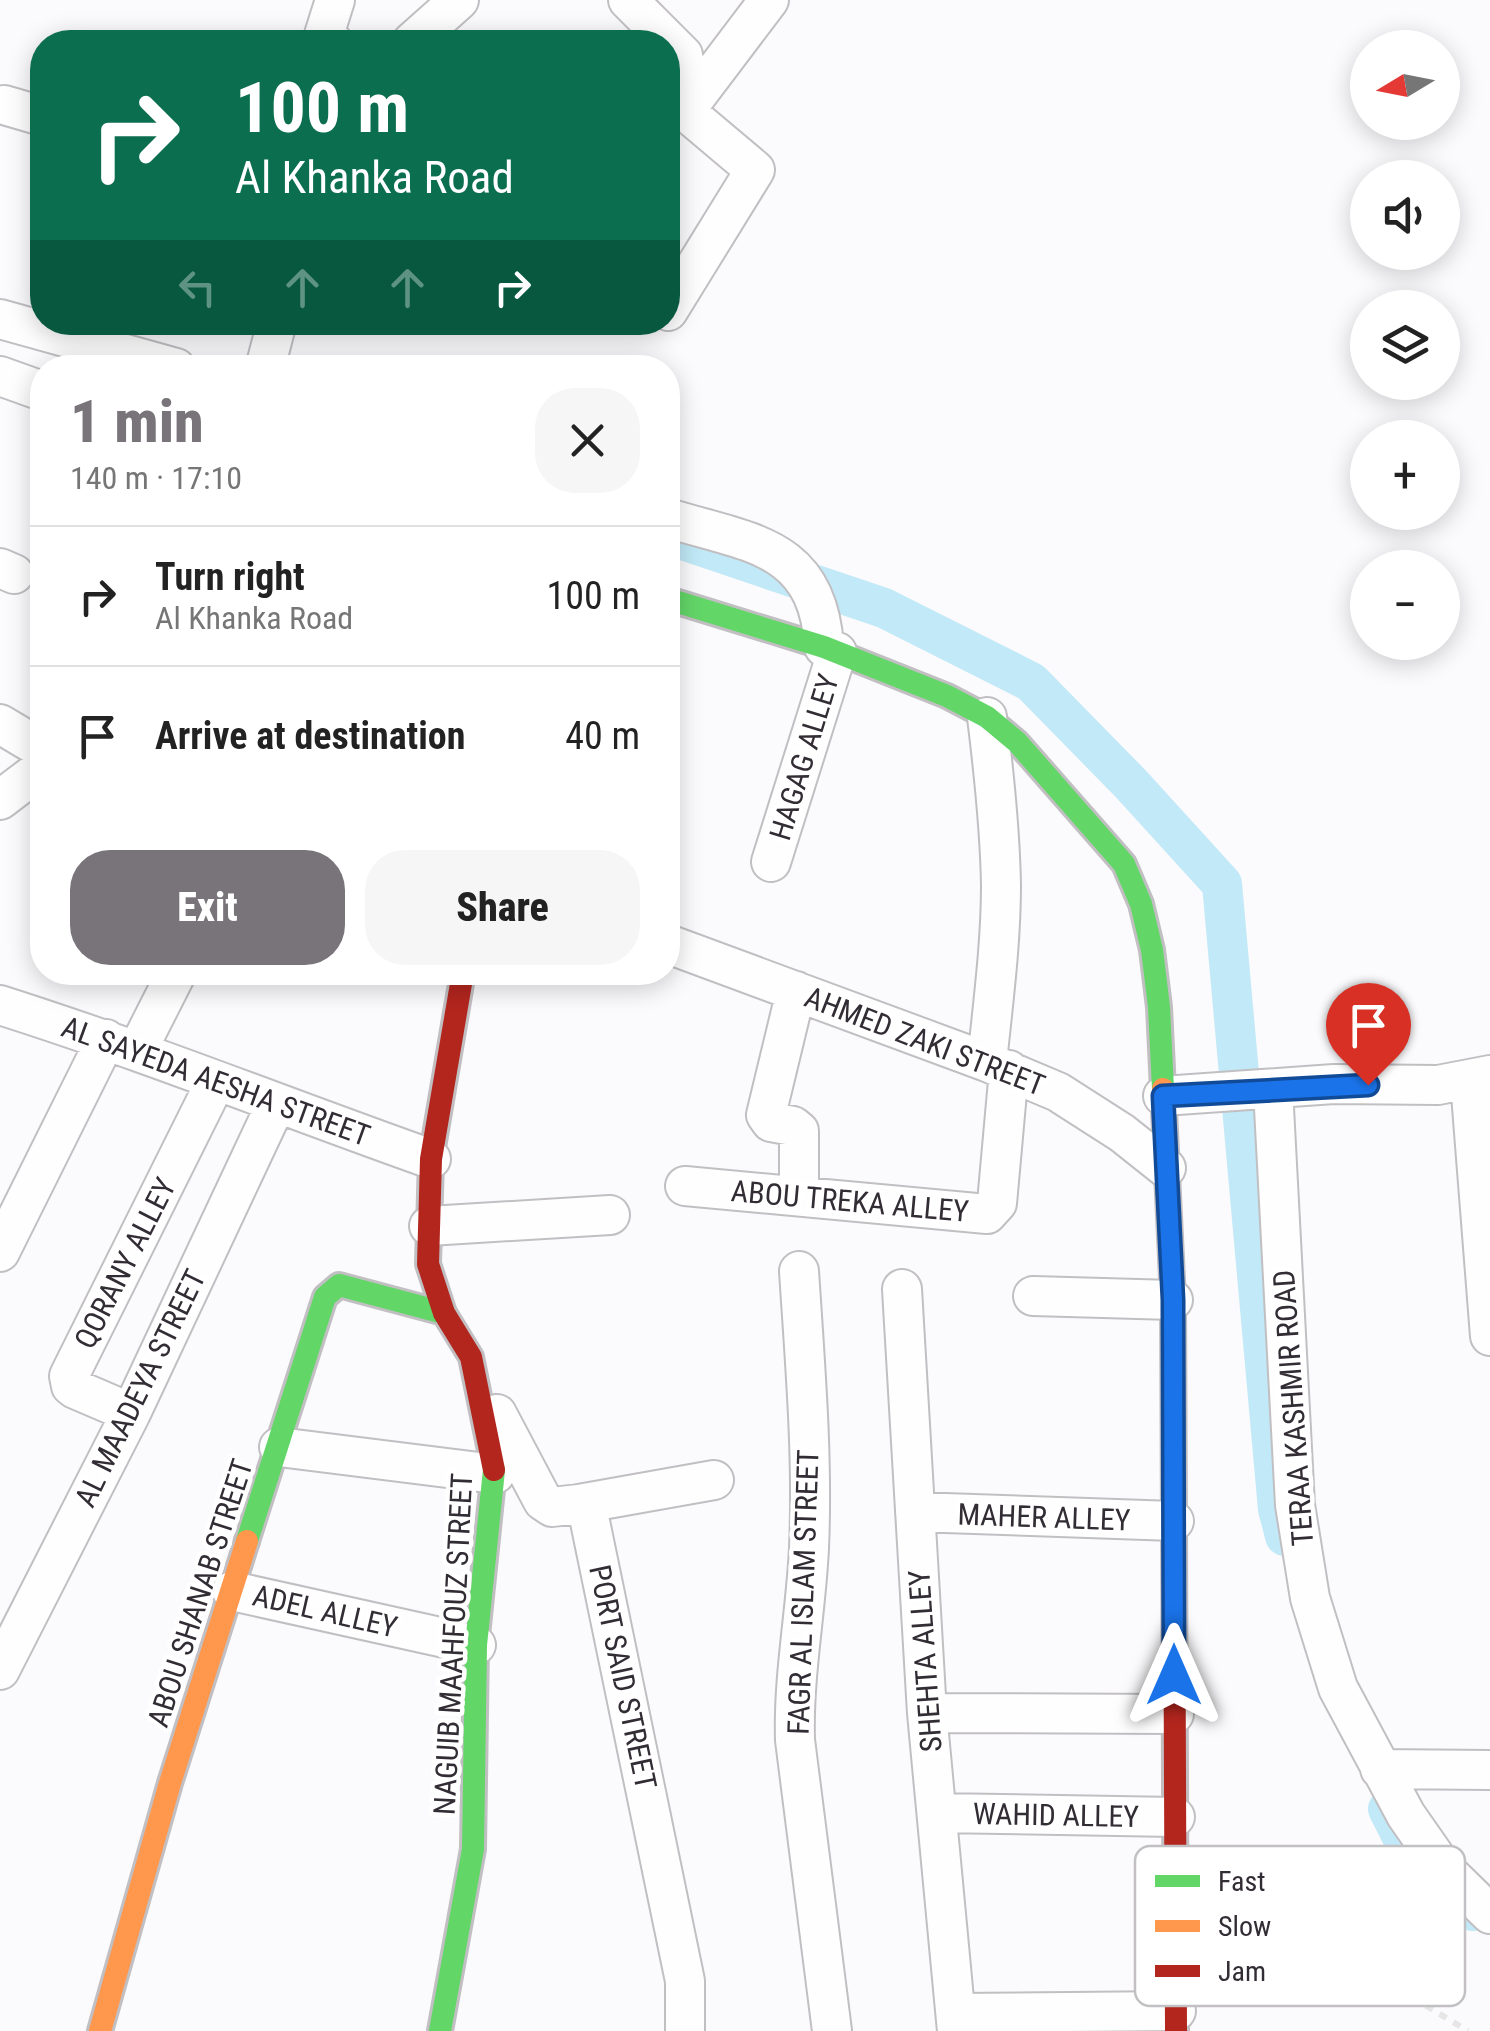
<!DOCTYPE html>
<html lang="en">
<head>
<meta charset="utf-8">
<style>
  body { margin:0; font-family:"Roboto Condensed",sans-serif; background:#f6f6f6; color:#222; height:100vh; display:flex; flex-direction:column; font-size:38px; white-space:nowrap }
  * { box-sizing:border-box; margin:0 }
  p { font-size:32px; color:#767676 }
  .icon { flex:none; width:55px; height:55px; fill:none; stroke:currentColor; stroke-width:2; stroke-linecap:round; stroke-linejoin:round }
  .map { position:relative; flex:1; overflow:hidden }
  .details { position:absolute; left:30px; top:355px; width:650px; height:630px; display:flex; flex-direction:column; background:#fff; border-radius:40px; box-shadow:0 5px 25px #0003 }
  .details>* { flex:none }
  .guide { position:absolute; left:30px; top:30px; width:650px; height:305px; border-radius:40px; box-shadow:0 5px 25px #0003; background:#0b6e4f; color:#fff; overflow:hidden }
  .needle { width:65px; rotate:260deg }
  .buttons { position:absolute; left:1350px; top:30px; display:grid; gap:20px }
  .buttons a { display:grid; place-items:center; width:110px; height:110px; border-radius:50%; background:#fff; box-shadow:0 5px 25px #0003; font-size:50px }
  .pin { position:absolute; display:grid; place-items:center; width:85px; height:85px; color:#fff; margin:-102px -42px; border-radius:50% 50% 50% 0; rotate:-45deg; box-shadow:0 0 10px #0007 }
  .pin .icon { rotate:45deg }
  .me { position:absolute; width:110px; margin:-55px; rotate:0deg; stroke-linejoin:round; filter:drop-shadow(0 0 8px #0008) }
  .turn { display:flex; align-items:center; gap:35px; height:210px; padding:0 40px; font-size:45px }
  .turn .icon { width:130px; height:130px; stroke-width:2.5 }
  .turn b { display:block; font-size:70px; line-height:85px }
  .lanes { display:flex; align-items:center; height:95px; padding:0 40px; background:#0003; justify-content:center; gap:50px; direction:ltr }
  .lanes .off { opacity:.35 }
  .round { display:grid; place-items:center; flex:none; width:105px; height:105px; border-radius:40px; background:#f6f6f6 }
  .overview { display:flex; align-items:center; justify-content:space-between; height:170px; padding:0 40px }
  h1 { font-size:60px; font-weight:800; line-height:75px; color:#78747a }
  .button { display:flex; gap:20px; margin-top:auto; padding:20px 40px }
  .button a { flex:1; height:115px; border-radius:40px; background:#78747a; color:#fff; font-size:40px; font-weight:800; line-height:115px; text-align:center }
  .button a+a { background:#f6f6f6; color:#222 }
  ul { padding:0; list-style:none }
  li { display:flex; align-items:center; gap:30px; height:140px; padding:0 40px; border-top:2px solid #e0e0e0 }
  li div { flex:1 }
  li b { display:block; font-size:38px }
  li em { font-style:normal }
  .map>svg:first-child { display:block }
</style>
</head>
<body>
<div class="map">
<svg width="1490" height="2031" viewBox="0 0 1490 2031">
  <rect width="100%" height="100%" fill="#fbfafc"/>
  <g fill="none" stroke-linecap="round" stroke-linejoin="round">
    <path stroke="#c1e9f7" stroke-width="40" d="M668,535L884,608L1031,682L1131,784L1222,884L1278,1509L1285,1536
      M1388,1809L1421,1874L1473,1911"/>
    <g stroke="#c2bfc3" stroke-width="42">
      <path id="street" d="M628,0L683,55L686,72L679,96L685,111L755,170L668,311
        M333,42L324,35L335,0
        M412,42L459,0
        M4,105L42,116
        M685,111L769,0
        M0,319L176,368
        M265,368L277,322
        M0,376L42,391
        M668,518C748,543 818,544 824,647
        M0,568L14,574
        M987,717C994,773 1000,829 1001,885C1001,944 993,1003 987,1062
        M0,724L42,749
        M0,800L42,768
        M771,862L837,652
        M668,944L987,1062L1058,1092L1122,1133L1166,1168
        M796,991L766,1115L771,1122L793,1126L799,1131V1196
        M0,1005C145,1051 287,1108 431,1159
        M137,1051L177,972
        M1470,1081L1490,1336
        M1273,1089L1295,1505L1310,1598L1338,1688L1406,1815L1443,1868L1490,1914
        M1163,1096L1334,1084L1438,1085L1490,1075
        M685,1186L987,1214L997,1203L1009,1070
        M429,1226L610,1215
        M0,1252L106,1039
        M799,1271C805,1364 813,1456 809,1548C806,1612 793,1676 795,1740L832,2031
        M902,1289L927,1713L957,2031
        M1033,1296L1173,1300
        M131,1413L75,1389L71,1386L69,1376L216,1081
        M497,1414L543,1501L552,1507L579,1504L588,1512L685,1981V2031
        M279,1447L495,1474
        M579,1504L714,1480
        M915,1512L1174,1521
        M232,1591L476,1645
        M0,1670L131,1413L276,1104
        M927,1713L1174,1714
        M1380,1769L1490,1770
        M937,1813L1175,1817
        M956,2013L1176,2011"/>
    </g>
    <g stroke="#c2bfc3" stroke-width="28">
      <path id="fast" d="M668,599L824,647L947,696L987,717L1017,742L1124,864L1141,904L1152,950L1159,1007L1163,1089
        M247,1541L325,1297L339,1285L444,1313
        M440,2031L473,1849L476,1645L494,1470"/>
    </g>
    <g stroke="#c2bfc3" stroke-width="28">
      <path id="slow" d="M1163,1089L1173,1300L1174,1526
        M100,2031L170,1783L247,1541"/>
    </g>
    <g stroke="#c2bfc3" stroke-width="28">
      <path id="jam" d="M463,972L431,1159L428,1264L444,1313L471,1357L494,1470
        M1174,1526L1176,2031"/>
    </g>
    <path stroke="#e6e6e6" stroke-width="6" stroke-dasharray="8 8" stroke-linecap="butt" d="M1326,1904L1395,1987L1468,2031"/>
    <use href="#street" stroke="#fefeff" stroke-width="38"/>
    <use href="#fast" stroke="#63d668" stroke-width="22"/>
    <use href="#slow" stroke="#ff974d" stroke-width="22"/>
    <use href="#jam" stroke="#b3261e" stroke-width="22"/>
  </g>
  <g fill="none" stroke-linecap="round" stroke-linejoin="round">
    <g stroke="#114b97" stroke-width="25">
      <path id="route" d="M1174,1675L1173,1300L1163,1096L1368,1085"/>
    </g>
    <use href="#route" stroke="#1a73e8" stroke-width="18"/>
  </g>
  <g text-anchor="middle" dominant-baseline="central" stroke-width="9" stroke-linejoin="round" paint-order="stroke">
    <g font-size="30" fill="#322c34" stroke="#fff">
      <text transform="translate(804 757) rotate(-73)">HAGAG ALLEY</text>
      <text transform="translate(925 1041) rotate(21)">AHMED ZAKI STREET</text>
      <text transform="translate(216 1081) rotate(20)">AL SAYEDA AESHA STREET</text>
      <text transform="translate(850 1201) rotate(5)">ABOU TREKA ALLEY</text>
      <text transform="translate(125 1263) rotate(-63)">QORANY ALLEY</text>
      <text transform="translate(140 1388) rotate(-64)">AL MAADEYA STREET</text>
      <text transform="translate(1293 1408) rotate(-94)">TERAA KASHMIR ROAD</text>
      <text transform="translate(1044 1517) rotate(2)">MAHER ALLEY</text>
      <text transform="translate(803 1592) rotate(-88)">FAGR AL ISLAM STREET</text>
      <text transform="translate(200 1593) rotate(-72)">ABOU SHANAB STREET</text>
      <text transform="translate(325 1611) rotate(13)">ADEL ALLEY</text>
      <text transform="translate(453 1644) rotate(-87)">NAGUIB MAAHFOUZ STREET</text>
      <text transform="translate(925 1661) rotate(-94)">SHEHTA ALLEY</text>
      <text transform="translate(623 1677) rotate(78)">PORT SAID STREET</text>
      <text transform="translate(1056 1815) rotate(1)">WAHID ALLEY</text>
    </g>
  </g>
  <rect x="1135" y="1846" width="330" height="160" rx="15" fill="#fff" stroke="#c2c0c2" stroke-width="2.5"/>
  <rect x="1155" y="1875" width="45" height="12" fill="#63d668"/>
  <rect x="1155" y="1920" width="45" height="12" fill="#ff974d"/>
  <rect x="1155" y="1965" width="45" height="12" fill="#b3261e"/>
  <g font-size="28" fill="#322c34">
    <text x="1218" y="1891">Fast</text>
    <text x="1218" y="1936">Slow</text>
    <text x="1218" y="1981">Jam</text>
  </g>
</svg>
<div class="buttons">
<a><svg class="needle" viewBox="-14 -14 28 28"><path d="M0-13l5 13h-10z" fill="#e53935"/><path d="M0 13l5-13h-10z" fill="#767676"/></svg></a>
<a><svg class="icon" aria-label="sound" viewBox="0 0 24 24"><path d="M4 9h4l5-4v14l-5-4H4zM17 9q2 3 0 6"/></svg></a>
<a><svg class="icon" aria-label="layers" viewBox="0 0 24 24"><path d="M12 4l9 5-9 5-9-5zM3 14l9 5 9-5"/></svg></a>
<a>+</a>
<a>−</a>
</div>
<div class="pin" style="left:1368px;top:1085px;background:#d93025"><svg class="icon" aria-label="arrive" viewBox="0 0 24 24"><path d="M6 21V4h12l-3 4 3 4H6"/></svg></div>
<svg class="me" style="left:1174px;top:1675px" viewBox="-20 -20 40 40"><path d="M0-17L14 15 0 8-14 15z" fill="#1a73e8" stroke="#fff" stroke-width="4"/></svg>
<div class="guide">
<div class="turn"><svg class="icon" aria-label="right" viewBox="0 0 24 24"><path d="M7 20v-9h11M14 6l5 5-5 5"/></svg><div><b>100 m</b>Al Khanka Road</div></div>
<div class="lanes"><svg class="icon off" aria-label="left" viewBox="0 0 24 24"><path d="M17 20v-9H6M10 6l-5 5 5 5"/></svg><svg class="icon off" aria-label="ahead" viewBox="0 0 24 24"><path d="M12 20V5M6 11l6-6 6 6"/></svg><svg class="icon off" aria-label="ahead" viewBox="0 0 24 24"><path d="M12 20V5M6 11l6-6 6 6"/></svg><svg class="icon" aria-label="right" viewBox="0 0 24 24"><path d="M7 20v-9h11M14 6l5 5-5 5"/></svg></div>
</div>
<section class="details">
<div class="overview"><div><h1>1 min</h1><p>140 m · 17:10</p></div><a class="round"><svg class="icon" aria-label="close" viewBox="0 0 24 24"><path d="M6 6l12 12M18 6L6 18"/></svg></a></div>
<ul>
<li><svg class="icon" aria-label="right" viewBox="0 0 24 24"><path d="M7 20v-9h11M14 6l5 5-5 5"/></svg><div><b>Turn right</b><p>Al Khanka Road</p></div><em>100 m</em></li>
<li><svg class="icon" aria-label="arrive" viewBox="0 0 24 24"><path d="M6 21V4h12l-3 4 3 4H6"/></svg><div><b>Arrive at destination</b></div><em>40 m</em></li>
</ul>
<div class="button"><a>Exit</a><a>Share</a></div>
</section>
</div>
</body>
</html>
